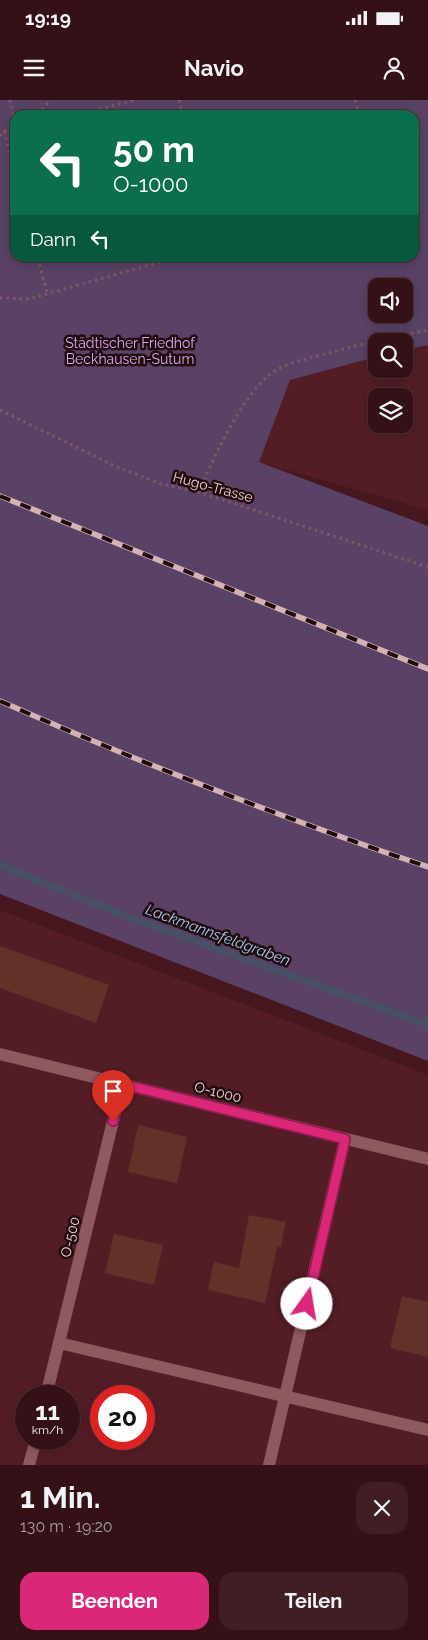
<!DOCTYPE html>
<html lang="de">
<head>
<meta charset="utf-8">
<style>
  body { margin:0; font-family:Raleway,sans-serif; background:#3f1f24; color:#f1f3f6; height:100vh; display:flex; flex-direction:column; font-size:19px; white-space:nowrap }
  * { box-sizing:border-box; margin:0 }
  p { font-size:16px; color:#a99da1 }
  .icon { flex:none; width:28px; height:28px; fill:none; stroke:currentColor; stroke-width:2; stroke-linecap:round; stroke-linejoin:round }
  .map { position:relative; height:1365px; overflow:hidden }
  .side { display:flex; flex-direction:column; background:#341117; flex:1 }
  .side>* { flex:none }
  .hud { position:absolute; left:10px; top:10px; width:409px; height:152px; border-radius:15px; box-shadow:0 2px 12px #0003,0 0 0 1px #4e3136; background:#0b6e4f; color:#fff; overflow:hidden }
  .tools { position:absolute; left:368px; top:178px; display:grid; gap:10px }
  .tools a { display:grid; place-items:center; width:45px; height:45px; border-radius:10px; background:#341117; box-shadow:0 2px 12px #0003,0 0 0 1px #4e3136; font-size:25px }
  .speed { position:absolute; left:15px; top:1285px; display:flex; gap:10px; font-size:25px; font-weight:700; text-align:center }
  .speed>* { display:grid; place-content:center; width:65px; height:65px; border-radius:50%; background:#341117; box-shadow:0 2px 12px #0003,0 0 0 1px #4e3136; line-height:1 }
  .speed small { font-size:12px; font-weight:400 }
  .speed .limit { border:8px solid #d22; background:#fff; color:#111 }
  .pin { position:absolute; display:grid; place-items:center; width:42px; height:42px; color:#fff; margin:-51px -21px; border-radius:50% 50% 50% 0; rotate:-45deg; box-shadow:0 0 5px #0007 }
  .pin .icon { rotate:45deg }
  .me { position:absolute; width:55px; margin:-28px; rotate:13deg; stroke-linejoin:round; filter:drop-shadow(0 0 4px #0008) }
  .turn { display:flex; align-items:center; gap:18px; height:105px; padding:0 20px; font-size:22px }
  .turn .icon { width:65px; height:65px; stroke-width:2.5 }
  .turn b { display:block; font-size:35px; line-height:42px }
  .then { display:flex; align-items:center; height:48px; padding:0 20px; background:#0003; gap:10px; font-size:19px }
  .round { display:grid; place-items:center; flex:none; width:52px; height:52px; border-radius:15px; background:#3f1f24 }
  .summary { display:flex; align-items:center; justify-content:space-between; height:85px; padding:0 20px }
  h1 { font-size:30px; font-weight:700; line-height:38px }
  .primary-button { display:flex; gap:10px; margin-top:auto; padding:10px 20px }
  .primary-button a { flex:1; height:58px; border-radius:15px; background:#db2777; color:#fff; font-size:20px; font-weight:700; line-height:58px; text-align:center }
  .primary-button a+a { background:#3f1f24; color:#f1f3f6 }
  .status { display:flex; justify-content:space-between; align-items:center; height:35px; padding:0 25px; background:#341117; direction:ltr }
  .status svg { height:14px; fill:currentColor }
  header { display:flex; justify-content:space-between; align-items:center; height:65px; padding:0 20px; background:#341117; font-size:22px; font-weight:700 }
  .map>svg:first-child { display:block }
</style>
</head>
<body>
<div class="status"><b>19:19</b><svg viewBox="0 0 49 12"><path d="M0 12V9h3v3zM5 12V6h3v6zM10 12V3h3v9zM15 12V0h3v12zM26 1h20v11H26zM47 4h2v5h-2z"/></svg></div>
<header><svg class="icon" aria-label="menu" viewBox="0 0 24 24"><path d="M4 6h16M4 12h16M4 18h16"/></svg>Navio<svg class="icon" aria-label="person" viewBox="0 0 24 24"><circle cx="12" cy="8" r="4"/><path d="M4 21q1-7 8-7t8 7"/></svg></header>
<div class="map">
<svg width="428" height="1365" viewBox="0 0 428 1365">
  <rect width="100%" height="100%" fill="#46171f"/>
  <path fill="#541d26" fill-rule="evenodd" d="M428,245V410L259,362L290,280L376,257V269H404V250ZM376,296H404V324H376Z
    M0,810L428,975V1365H0ZM26,1296H69V1339H26ZM101,1296H144V1339H101Z"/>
  <path fill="#594266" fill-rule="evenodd" d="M0,0H428V245L404,250V241H376V257L290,280L259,362L428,426V961L0,794ZM15,15H414V158H15ZM376,186H404V214H376Z"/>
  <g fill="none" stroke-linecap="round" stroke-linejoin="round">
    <path stroke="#495066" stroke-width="7" d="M0,765L126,816L428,925"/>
  </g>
  <path fill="#623127" d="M0,846L109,885L96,923L0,888Z
    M138,1025L187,1037L177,1083L128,1072Z
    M249,1115L286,1122L281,1147H277L265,1203L208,1190L214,1162L239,1168Z
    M114,1134L163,1145L154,1185L105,1173Z
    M402,1196L428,1202V1257L390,1248Z"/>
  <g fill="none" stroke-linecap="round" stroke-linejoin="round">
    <path stroke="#82585f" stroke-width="3" stroke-dasharray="2.5 4" stroke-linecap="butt" d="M10,0L15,24
      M179,0L182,15
      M355,0L359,15
      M38,15L50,0
      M74,15L137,0
      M4,31L15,72
      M0,36L4,31L15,29
      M38,158L47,193
      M0,198L29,199L174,158
      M0,310L117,367L161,384L199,392L428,467
      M199,392C213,358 241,299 268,276C281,264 301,261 317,256C354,246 390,237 428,230"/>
    <path stroke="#8f595f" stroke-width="12" d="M0,954L428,1059
      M59,1243L428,1330
      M46,1296L122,984
      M29,1365L36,1339
      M269,1365L345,1039"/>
    <g stroke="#d5b2b6" stroke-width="5.5">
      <path id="rail" d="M0,396L428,569
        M0,601C140,663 283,718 428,767"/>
    </g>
    <use href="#rail" stroke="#200b0e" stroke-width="4" stroke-dasharray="11" stroke-linecap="butt"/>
  </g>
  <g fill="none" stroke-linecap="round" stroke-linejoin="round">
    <g stroke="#8e194d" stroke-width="12">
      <path id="route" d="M113,1021L122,984L345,1039L307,1204"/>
    </g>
    <use href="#route" stroke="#db2777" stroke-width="9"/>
  </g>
  <g text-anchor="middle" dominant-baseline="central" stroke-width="5" stroke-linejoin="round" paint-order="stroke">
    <g font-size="14" fill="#d7a8f3" stroke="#200b0e">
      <text x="130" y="243">Städtischer Friedhof<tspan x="130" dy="16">Beckhausen-Sutum</tspan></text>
    </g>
    <g font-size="14" fill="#f2d1d4" stroke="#200b0e">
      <text transform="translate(213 387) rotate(15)">Hugo-Trasse</text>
      <text transform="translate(218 992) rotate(14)">O-1000</text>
      <text transform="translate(70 1137) rotate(-76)">O-500</text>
    </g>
    <g font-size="15" font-style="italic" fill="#a6c9f2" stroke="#200b0e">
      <text transform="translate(218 835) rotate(20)">Lackmannsfeldgraben</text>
    </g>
  </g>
</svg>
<div class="tools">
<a><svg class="icon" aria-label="sound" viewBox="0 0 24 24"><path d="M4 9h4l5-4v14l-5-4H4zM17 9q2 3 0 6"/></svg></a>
<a><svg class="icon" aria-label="search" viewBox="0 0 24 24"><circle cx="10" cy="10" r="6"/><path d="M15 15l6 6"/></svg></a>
<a><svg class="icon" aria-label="layers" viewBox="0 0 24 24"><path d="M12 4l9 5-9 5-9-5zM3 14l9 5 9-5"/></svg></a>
</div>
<div class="speed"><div>11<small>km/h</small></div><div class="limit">20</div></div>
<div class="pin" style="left:113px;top:1021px;background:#d93025"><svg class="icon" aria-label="arrive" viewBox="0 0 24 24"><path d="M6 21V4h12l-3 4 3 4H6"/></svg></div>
<svg class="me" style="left:307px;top:1204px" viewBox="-20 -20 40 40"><circle r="19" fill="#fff"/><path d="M0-13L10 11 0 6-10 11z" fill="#db2777"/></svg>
<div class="hud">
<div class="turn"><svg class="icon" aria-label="left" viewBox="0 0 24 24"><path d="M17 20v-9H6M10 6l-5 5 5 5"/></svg><div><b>50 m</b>O-1000</div></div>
<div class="then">Dann<svg class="icon" aria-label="left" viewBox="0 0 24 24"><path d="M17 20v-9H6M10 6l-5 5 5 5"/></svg></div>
</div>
</div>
<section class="side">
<div class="summary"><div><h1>1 Min.</h1><p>130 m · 19:20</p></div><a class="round"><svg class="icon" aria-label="close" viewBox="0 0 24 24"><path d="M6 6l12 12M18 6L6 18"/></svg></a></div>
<div class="primary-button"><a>Beenden</a><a>Teilen</a></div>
</section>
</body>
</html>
